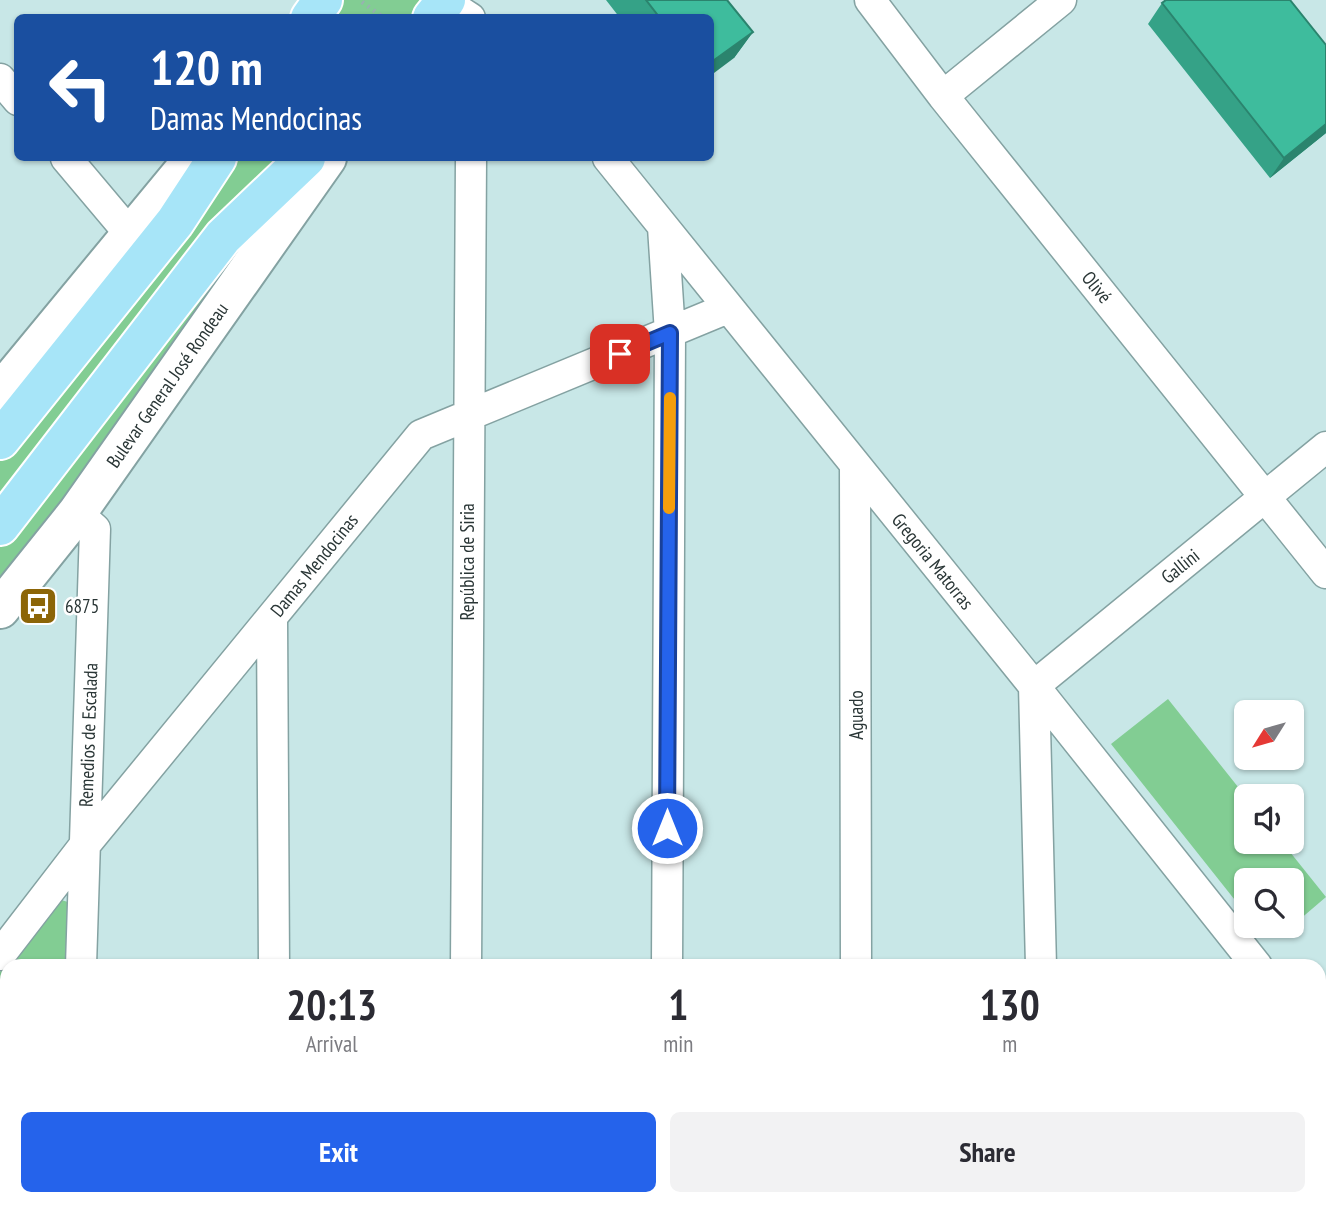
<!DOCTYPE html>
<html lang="en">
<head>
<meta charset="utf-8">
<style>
  body { margin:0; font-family:"PT Sans Narrow",sans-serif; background:#f2f2f3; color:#2b2b33; height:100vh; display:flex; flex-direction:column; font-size:26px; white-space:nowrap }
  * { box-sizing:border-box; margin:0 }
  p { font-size:23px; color:#7c7c81 }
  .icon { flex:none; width:38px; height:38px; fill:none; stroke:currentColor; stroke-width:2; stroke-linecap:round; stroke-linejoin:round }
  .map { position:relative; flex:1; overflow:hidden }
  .side { position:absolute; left:0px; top:959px; width:1326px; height:247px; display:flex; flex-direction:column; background:#fff; border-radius:21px 21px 0 0; box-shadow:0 2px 5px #0004 }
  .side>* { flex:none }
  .hud { position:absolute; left:14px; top:14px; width:700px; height:147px; border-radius:10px; box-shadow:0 2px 5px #0004; background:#1a4fa0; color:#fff; overflow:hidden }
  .needle { width:46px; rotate:233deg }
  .controls { position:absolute; left:1234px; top:700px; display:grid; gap:14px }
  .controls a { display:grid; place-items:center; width:70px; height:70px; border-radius:10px; background:#fff; box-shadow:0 2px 5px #0004; font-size:35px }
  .pin { position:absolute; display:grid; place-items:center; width:60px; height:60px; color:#fff; margin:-30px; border-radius:14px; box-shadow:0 4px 10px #0006 }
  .me { position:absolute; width:77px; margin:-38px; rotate:0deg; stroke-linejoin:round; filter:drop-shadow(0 0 5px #0008) }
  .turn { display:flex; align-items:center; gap:24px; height:147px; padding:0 21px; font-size:32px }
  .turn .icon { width:91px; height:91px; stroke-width:2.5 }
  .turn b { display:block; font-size:49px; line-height:60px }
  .eta { display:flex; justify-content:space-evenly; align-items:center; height:119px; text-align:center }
  .eta b { font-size:42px; font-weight:600; line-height:49px }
  .cta { display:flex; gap:14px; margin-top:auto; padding:14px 21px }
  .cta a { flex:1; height:80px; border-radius:10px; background:#2563eb; color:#fff; font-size:28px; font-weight:600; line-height:80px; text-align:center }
  .cta a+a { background:#f2f2f3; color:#2b2b33 }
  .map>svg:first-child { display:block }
</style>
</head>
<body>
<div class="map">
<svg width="1326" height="1205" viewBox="0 0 1326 1205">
  <rect width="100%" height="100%" fill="#c8e7e7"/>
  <path fill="#82cd93" d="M323,0H442L432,17L310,18Z
    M194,158H327L0,609V393Z
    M1168,699L1246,797V842H1282L1326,897L1292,926V880H1246V914L1111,744Z
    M55,898L71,903L69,966H7V996H0V972Z"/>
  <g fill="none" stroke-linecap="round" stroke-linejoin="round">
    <g stroke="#84a2a2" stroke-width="33">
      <path id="street" d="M442,0L470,18
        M870,0L943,96L1326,573
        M0,79L18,100
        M943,96L1061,0
        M66,158L130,234
        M608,158L1034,686L1257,966
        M663,227L670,333L667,966
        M855,465L856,966
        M77,513L95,529L81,966
        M272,618L274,966
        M0,955L84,846L421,435L728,308
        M466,966L471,158
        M1041,966L1034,686L1326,447
        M0,1009H7
        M1320,1044L1326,1052
        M276,1199V1205
        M466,1199V1205
        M1232,1199V1205
        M80,1205V1199
        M664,1205V1199
        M853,1205V1199
        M1041,1205V1199"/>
    </g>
    <g stroke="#84a2a2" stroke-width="42">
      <path id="secondary" d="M0,393L194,158
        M0,609L77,513L327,158"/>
    </g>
    <g stroke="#fff" stroke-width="42">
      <path id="primary" d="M310,18L323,0
        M432,18L446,0
        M0,440L175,222L217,158
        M0,526L223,237L306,158"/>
    </g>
    <path stroke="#98b1b1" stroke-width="4.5" stroke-dasharray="2 5" stroke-linecap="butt" d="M362,2L384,18"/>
    <use href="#street" stroke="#fff" stroke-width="30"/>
    <use href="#secondary" stroke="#fff" stroke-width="38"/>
    <use href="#primary" stroke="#a7e5f8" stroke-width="38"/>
  </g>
  <path fill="#35a287" d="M606,0H727L753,32L734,58L710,18H620Z
    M1162,3L1326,133L1270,178L1148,24Z"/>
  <path fill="#2b846e" d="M753,32L734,58L710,76V63Z
    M1326,124V133L1270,178L1284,158Z"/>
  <path fill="#3ebc9d" stroke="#2b846e" stroke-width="2" d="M646,0H727L753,32L710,63V18H660Z
    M1166,0H1290L1326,45V124L1284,158L1162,3Z"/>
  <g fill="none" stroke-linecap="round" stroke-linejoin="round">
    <g stroke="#184099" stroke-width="18">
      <path id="route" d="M620,354L670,333L667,828"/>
    </g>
    <use href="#route" stroke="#2563eb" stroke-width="12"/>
    <path stroke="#f59e0b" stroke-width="12" d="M669,508L670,398"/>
  </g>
  <defs>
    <g id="bus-square" transform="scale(2.0125)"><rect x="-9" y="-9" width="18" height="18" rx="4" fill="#8c6507" stroke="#fff"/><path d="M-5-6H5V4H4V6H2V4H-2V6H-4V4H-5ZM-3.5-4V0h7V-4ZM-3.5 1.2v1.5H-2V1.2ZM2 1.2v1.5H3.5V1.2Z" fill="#fff"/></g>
  </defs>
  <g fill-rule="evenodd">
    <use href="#bus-square" x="38" y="606"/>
  </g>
  <g text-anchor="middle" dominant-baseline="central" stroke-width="5" stroke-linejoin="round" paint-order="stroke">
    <g font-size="19" fill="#2a3636" stroke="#fff">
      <text transform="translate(1097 287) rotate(51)">Olivé</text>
      <text transform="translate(167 385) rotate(-55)">Bulevar General José Rondeau</text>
      <text transform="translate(933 561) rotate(51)">Gregoria Matorras</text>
      <text transform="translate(467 562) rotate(-90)">República de Siria</text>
      <text transform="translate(314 565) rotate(-51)">Damas Mendocinas</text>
      <text transform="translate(1180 566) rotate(-39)">Gallini</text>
      <text transform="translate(856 715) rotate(-90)">Aguado</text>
      <text transform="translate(88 735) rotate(-88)">Remedios de Escalada</text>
    </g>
    <g font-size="19" fill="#2a3636" stroke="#fff" text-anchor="start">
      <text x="65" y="606">6875</text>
    </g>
  </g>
</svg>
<div class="controls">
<a><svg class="needle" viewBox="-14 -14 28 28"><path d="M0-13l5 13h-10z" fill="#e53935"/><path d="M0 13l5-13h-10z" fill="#7c7c81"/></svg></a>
<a><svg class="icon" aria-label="sound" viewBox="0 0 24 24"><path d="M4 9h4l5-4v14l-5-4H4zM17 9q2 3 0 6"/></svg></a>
<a><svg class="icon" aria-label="search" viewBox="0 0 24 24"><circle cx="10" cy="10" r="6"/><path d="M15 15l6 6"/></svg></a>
</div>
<div class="pin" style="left:620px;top:354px;background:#d93025"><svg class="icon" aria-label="arrive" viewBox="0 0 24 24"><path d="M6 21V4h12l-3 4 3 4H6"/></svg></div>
<svg class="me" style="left:667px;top:828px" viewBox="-20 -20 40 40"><circle r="17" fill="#2563eb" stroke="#fff" stroke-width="3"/><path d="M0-11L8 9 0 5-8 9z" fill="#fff"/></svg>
<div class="hud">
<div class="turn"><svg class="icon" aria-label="left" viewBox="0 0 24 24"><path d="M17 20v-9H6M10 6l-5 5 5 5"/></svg><div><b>120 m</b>Damas Mendocinas</div></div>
</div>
<section class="side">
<div class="eta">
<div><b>20:13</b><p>Arrival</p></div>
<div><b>1</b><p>min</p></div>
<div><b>130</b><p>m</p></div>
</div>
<div class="cta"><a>Exit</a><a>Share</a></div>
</section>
</div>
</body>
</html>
